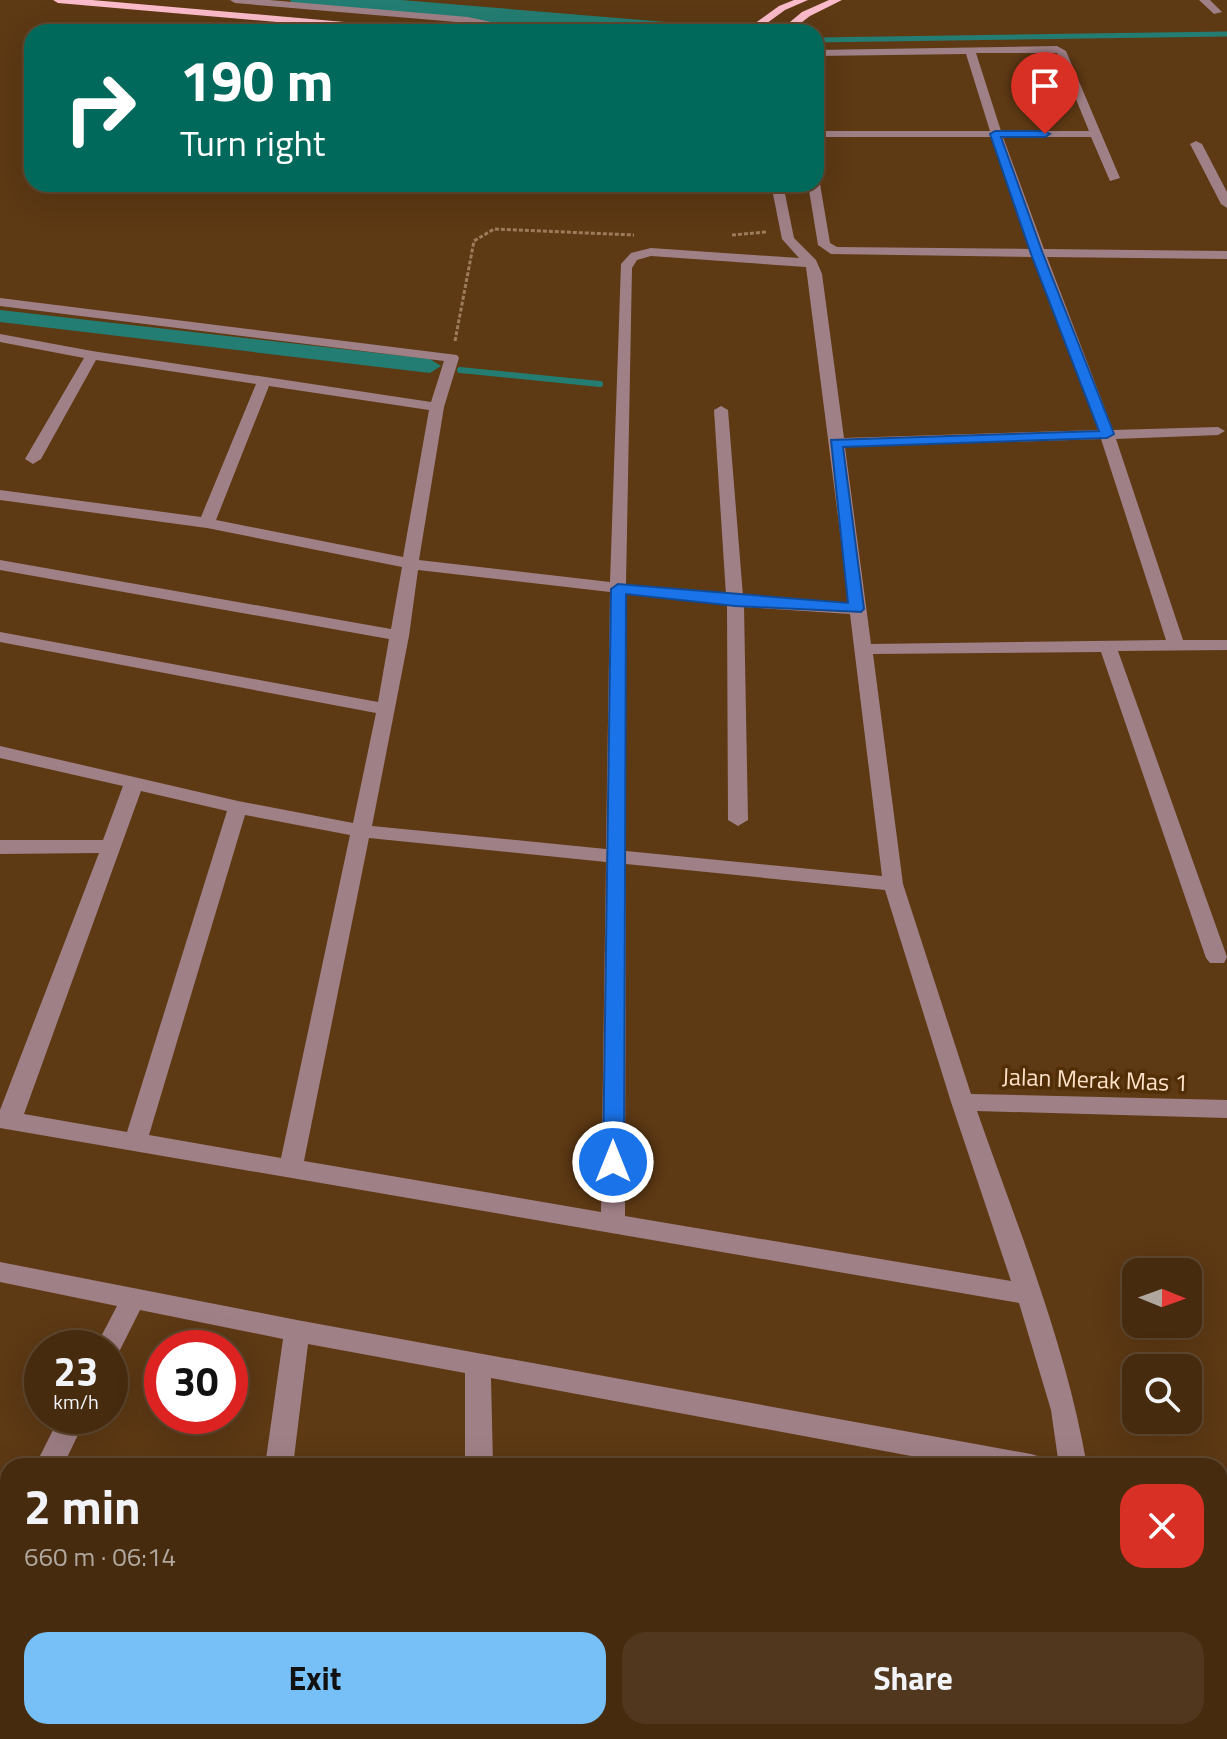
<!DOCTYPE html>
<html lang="en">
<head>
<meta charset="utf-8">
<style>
  body { margin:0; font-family:"Titillium Web",sans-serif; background:#50371d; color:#f1f3f6; height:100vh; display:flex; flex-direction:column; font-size:30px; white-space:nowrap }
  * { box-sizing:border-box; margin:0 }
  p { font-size:26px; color:#b0a79e }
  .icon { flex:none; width:44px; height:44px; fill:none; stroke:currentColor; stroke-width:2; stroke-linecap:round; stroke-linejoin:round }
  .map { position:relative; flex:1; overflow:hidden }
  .sheet { position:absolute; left:0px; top:1458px; width:1228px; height:282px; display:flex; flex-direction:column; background:#462b0f; border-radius:24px 24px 0 0; box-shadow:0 8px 32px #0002,0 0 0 2px #5e472f }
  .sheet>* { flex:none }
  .guide { position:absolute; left:24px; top:24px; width:800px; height:168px; border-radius:24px; box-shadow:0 8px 32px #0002,0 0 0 2px #5e472f; background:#00695c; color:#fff; overflow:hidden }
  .needle { width:52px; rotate:91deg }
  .tools { position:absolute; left:1122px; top:1258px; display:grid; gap:16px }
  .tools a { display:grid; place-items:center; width:80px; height:80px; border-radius:16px; background:#462b0f; box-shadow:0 8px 32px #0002,0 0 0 2px #5e472f; font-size:40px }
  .speed { position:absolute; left:24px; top:1330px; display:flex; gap:16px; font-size:40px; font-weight:700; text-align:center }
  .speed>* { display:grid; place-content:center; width:104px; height:104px; border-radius:50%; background:#462b0f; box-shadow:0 8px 32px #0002,0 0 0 2px #5e472f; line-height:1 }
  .speed small { font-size:20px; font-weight:400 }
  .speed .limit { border:12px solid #d22; background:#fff; color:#111 }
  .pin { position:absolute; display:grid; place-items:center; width:68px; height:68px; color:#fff; margin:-82px -34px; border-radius:50% 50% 50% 0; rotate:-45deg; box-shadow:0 0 8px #0007 }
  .pin .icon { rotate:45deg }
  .me { position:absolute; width:88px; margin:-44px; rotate:0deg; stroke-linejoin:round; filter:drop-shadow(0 0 6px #0008) }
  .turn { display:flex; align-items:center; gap:28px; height:168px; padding:0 24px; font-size:36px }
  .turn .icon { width:104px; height:104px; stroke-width:2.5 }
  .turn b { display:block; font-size:56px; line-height:68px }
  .round { display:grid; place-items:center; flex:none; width:84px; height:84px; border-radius:24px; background:#50371d }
  .summary { display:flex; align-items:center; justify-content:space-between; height:136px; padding:0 24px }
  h1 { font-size:48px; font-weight:700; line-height:60px }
  .cta { display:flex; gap:16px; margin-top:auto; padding:16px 24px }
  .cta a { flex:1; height:92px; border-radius:24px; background:#77bff7; color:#111; font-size:32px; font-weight:700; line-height:92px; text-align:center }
  .cta a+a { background:#50371d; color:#f1f3f6 }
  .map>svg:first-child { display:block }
</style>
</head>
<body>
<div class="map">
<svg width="1227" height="1739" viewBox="0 0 1227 1739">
  <rect width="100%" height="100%" fill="#5d3914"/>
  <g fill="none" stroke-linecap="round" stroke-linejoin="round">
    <path stroke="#247d72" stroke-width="5" d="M816,40L1227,34"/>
    <path stroke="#247d72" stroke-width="6" d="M460,370L600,384"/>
    <path fill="#247d72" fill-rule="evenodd" d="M0,310L430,359L441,366L430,373L0,322Z"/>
    <path fill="#247d72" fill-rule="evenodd" d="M290,0H401L678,23L688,26L692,32H580L304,8L294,6Z"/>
    <path stroke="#9d7c5c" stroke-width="3" stroke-dasharray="4 2" stroke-linecap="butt" d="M732,235L766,232
      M455,341L474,241L494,229L634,235"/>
    <path fill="#a08087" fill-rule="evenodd" d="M230,0H269L468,17L496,23L503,32H493L489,27L468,23L235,3Z
      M1199,0H1210L1222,12L1214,14Z
      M1057,46L1066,51L1120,178L1110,181L1091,137H1003L1044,249L1227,251V259L1047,257L1113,430L1218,427L1225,431L1218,435L1116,439L1183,640H1227V650L1118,651L1227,957L1224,963H1210L1206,958L1101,652L873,654L903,884L971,1094L1227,1100V1118L977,1111C1018,1228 1066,1344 1087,1466H1059L1051,1410L1019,1303L0,1128V1110L99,853L0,854V840H103L123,786L0,758V746L238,801L353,823L376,713L0,642V632L378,702L389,639L0,570V560L391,629L402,567L207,528L0,500V490L201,517L256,384L96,360L41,459L33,464L25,459L84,358L0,342V334L92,351L431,402L444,361L0,306V298L457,355L459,358L444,407L419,560L610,582L621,264L631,253L651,248L799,258L782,239L771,184H783L794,238L816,260L822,274L844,438L1098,430L1034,257L831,254L818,245L808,184H816V181L820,184L830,243L837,247L1031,249L992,137H816V131H990L966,54L816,56V50ZM976,53H1057L1089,131H1001ZM651,256L806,267L849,603L743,596L728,410L721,406L714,410L726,595L626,584L632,268L637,260ZM269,386L429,410L403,557L216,520ZM1101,439L1166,640L871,644L845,447ZM418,570L610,592L606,849L372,826L409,636ZM626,594L727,605L728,820L738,826L748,820L744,607L850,614L882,876L626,851ZM141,791L227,811L127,1132L24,1114ZM245,815L350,835L281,1158L149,1135ZM369,838L606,862L601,1212L304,1161ZM626,864L885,890L951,1102L1011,1281L625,1216Z
      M1196,141L1202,144L1227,192V208L1221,204L1190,144Z
      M0,1262L297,1320L1031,1454L1041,1457L1045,1466H965L491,1378L493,1466H465V1373L308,1344L293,1466H265L283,1339L140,1310L117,1356L110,1358V1348H95L117,1306L0,1282Z
      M60,1416H87L63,1466H35Z
      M1220,1490L1227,1491V1517L1220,1516Z
      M8,1535V1574L0,1577V1538Z
      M1220,1645L1227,1647V1675L1220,1673Z
      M0,1700L8,1703V1732H10L8,1733L0,1730Z
      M37,1732H85L88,1739H40Z
      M230,1732H260L259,1739H229Z
      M466,1732H496V1739H466Z
      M867,1732H897L894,1739H864Z
      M1074,1732H1104V1739H1074Z"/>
    <path fill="#fbbbca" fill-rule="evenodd" d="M53,0H92L356,23L392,32L58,3Z
      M794,0H808L785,10L755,32H743L779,6Z
      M829,0H842L810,16L789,32H778L802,12Z"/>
  </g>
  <path fill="#1a73e8" stroke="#114b97" stroke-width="2" d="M995,131H1045L1050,134L1045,137H1001L1043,254L1114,434L1107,438L843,447L864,609L861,612L735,606L626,594L624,1162L621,1168L613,1171L606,1168L603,1162L611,589L618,584L848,603L831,440L1099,431L1031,254L990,134Z"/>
  <g text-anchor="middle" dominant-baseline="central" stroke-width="7" stroke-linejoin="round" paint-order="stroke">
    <g font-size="24" fill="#fde1c8" stroke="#522e06">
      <text transform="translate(1095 1079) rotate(2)">Jalan Merak Mas 1</text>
    </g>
  </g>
</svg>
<div class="tools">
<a><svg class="needle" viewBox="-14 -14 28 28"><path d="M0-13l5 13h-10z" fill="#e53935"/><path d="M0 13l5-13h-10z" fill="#b0a79e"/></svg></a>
<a><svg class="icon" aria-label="search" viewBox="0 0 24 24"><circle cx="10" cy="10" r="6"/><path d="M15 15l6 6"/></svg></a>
</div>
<div class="speed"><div>23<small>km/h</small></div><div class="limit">30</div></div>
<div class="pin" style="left:1045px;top:134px;background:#d93025"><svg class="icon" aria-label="arrive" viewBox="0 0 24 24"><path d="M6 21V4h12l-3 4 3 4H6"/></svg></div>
<svg class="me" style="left:613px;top:1162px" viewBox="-20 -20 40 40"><circle r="17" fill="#1a73e8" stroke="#fff" stroke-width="3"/><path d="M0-11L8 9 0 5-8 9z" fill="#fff"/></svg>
<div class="guide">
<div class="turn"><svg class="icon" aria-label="right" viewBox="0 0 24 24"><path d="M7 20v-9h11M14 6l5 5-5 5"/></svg><div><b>190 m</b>Turn right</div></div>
</div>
<section class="sheet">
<div class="summary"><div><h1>2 min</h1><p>660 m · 06:14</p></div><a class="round" style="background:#d93025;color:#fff"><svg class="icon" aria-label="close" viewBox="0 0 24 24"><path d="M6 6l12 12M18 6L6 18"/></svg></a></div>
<div class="cta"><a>Exit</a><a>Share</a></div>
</section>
</div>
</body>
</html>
